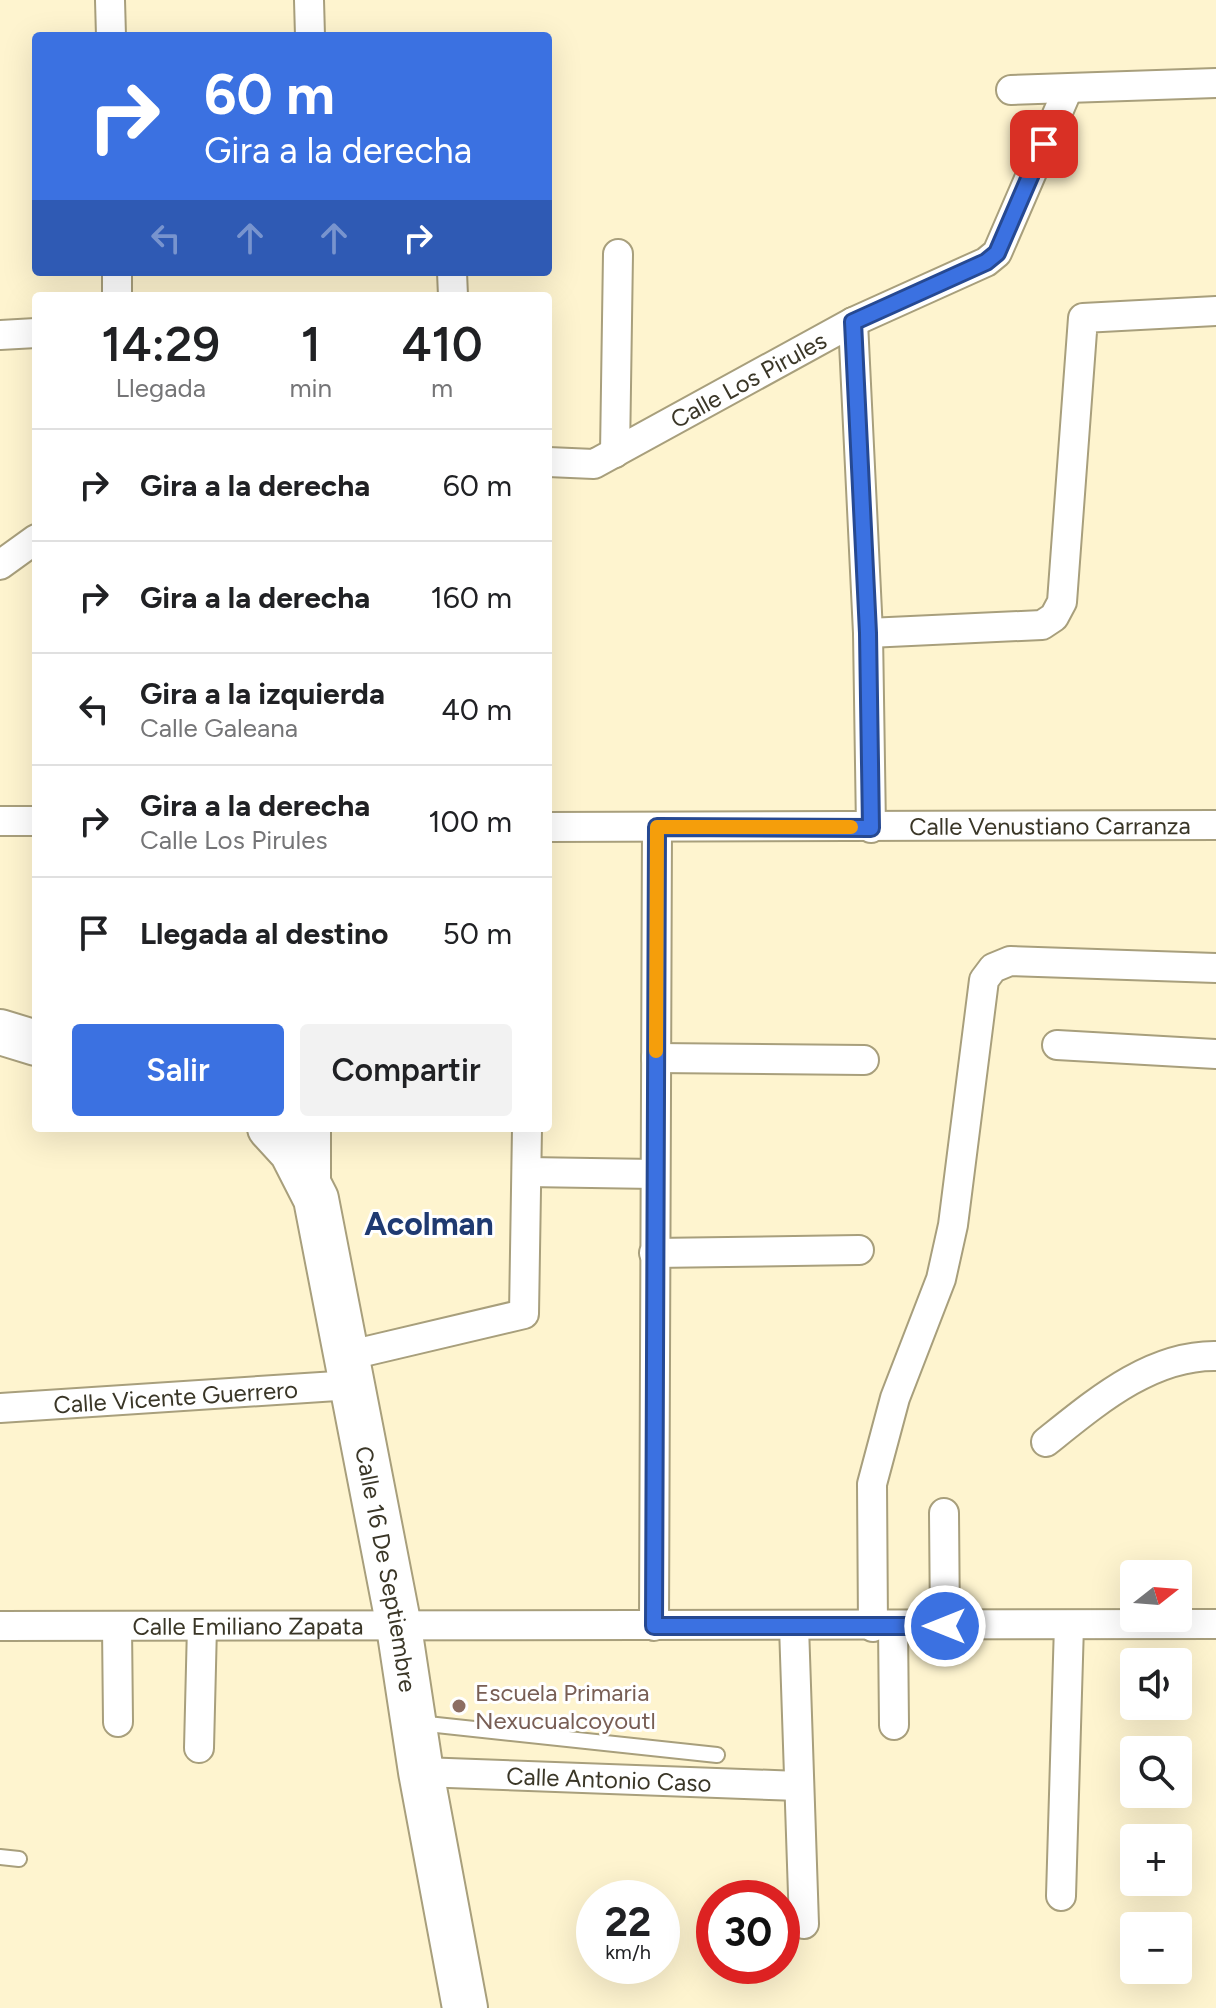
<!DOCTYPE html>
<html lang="es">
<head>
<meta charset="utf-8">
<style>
  body { margin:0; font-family:Figtree,sans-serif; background:#f2f2f2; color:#202124; height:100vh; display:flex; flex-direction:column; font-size:30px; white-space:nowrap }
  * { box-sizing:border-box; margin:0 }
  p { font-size:26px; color:#757577 }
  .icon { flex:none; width:44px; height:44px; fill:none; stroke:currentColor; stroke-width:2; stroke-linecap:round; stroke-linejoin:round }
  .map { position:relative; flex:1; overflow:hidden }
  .panel { position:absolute; left:32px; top:292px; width:520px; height:840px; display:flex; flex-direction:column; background:#fff; border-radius:8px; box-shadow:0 8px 32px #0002 }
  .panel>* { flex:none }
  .top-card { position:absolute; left:32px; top:32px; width:520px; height:244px; border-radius:8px; box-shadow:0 8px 32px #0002; background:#3b71e1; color:#fff; overflow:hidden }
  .needle { width:52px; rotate:73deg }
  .tools { position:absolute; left:1120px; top:1560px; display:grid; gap:16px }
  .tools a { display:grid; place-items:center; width:72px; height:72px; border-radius:8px; background:#fff; box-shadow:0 8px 32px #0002; font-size:40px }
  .speed { position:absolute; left:576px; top:1880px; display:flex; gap:16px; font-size:40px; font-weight:700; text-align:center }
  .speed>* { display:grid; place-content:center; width:104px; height:104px; border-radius:50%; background:#fff; box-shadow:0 8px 32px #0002; line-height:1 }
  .speed small { font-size:20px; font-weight:400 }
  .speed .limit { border:12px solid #d22; background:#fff; color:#111 }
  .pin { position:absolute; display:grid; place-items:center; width:68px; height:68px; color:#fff; margin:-34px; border-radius:16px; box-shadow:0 4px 12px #0006 }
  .me { position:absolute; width:88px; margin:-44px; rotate:270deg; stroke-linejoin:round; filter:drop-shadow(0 0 6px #0008) }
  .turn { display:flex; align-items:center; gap:28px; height:168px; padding:0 40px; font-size:36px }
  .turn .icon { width:104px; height:104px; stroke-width:2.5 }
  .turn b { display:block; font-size:56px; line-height:68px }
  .lanes { display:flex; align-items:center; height:76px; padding:0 40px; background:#0003; justify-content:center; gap:40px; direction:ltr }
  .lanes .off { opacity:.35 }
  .eta { display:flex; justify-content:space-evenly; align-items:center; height:136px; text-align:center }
  .eta b { font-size:48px; font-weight:600; line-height:56px }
  .button { display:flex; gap:16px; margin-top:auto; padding:16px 40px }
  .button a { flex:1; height:92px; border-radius:8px; background:#3b71e1; color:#fff; font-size:32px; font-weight:600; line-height:92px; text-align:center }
  .button a+a { background:#f2f2f2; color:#202124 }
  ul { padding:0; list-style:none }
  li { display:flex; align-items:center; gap:24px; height:112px; padding:0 40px; border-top:2px solid #e0e0e0 }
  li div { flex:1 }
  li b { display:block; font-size:30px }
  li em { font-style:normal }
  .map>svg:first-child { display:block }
</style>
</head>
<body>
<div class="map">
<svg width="1216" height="2008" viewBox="0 0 1216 2008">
  <rect width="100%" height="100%" fill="#fef4cf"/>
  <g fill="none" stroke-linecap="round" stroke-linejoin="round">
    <g stroke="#a89f7c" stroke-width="18">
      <path id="lane" d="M418,1723L717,1755
        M0,1857L19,1859"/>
    </g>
    <g stroke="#a89f7c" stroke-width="32">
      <g id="street">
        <path d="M110,0L111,36"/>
        <path d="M309,0L310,36"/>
        <path d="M1011,90L1216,83"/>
        <path d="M117,272V296"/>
        <path d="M452,272L453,296"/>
        <path d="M853,322L868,633L871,828"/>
        <path d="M0,335L36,333"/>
        <path d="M615,453L618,254"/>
        <path id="s1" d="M548,462L594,464L853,322L986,262L997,253L1068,89"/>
        <path d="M0,565L36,539"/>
        <path d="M868,633L1042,625L1054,617L1062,602L1083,318L1216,311"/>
        <path d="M0,821H36"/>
        <path id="s2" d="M548,827L1216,825"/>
        <path d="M1057,1045L1216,1054"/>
        <path d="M656,1058L864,1060"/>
        <path d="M316,1128V1187"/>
        <path d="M527,1172L655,1174"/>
        <path d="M654,1253L859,1250"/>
        <path d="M346,1356L524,1314L527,1128"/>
        <path id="s3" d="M0,1408L352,1385"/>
        <path d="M1046,1442C1095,1403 1150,1355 1216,1356"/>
        <path d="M944,1513L945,1626"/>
        <path id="s4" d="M0,1626L1216,1624"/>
        <path d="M117,1626L118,1722"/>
        <path d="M654,1626L657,827"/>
        <path d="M794,1626L804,1924"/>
        <path d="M893,1626L894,1725"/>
        <path d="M873,1627L872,1484L895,1398L941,1279L953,1225L984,980L993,968L1010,961L1216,968"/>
        <path d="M199,1748L202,1626"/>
        <path id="s5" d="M421,1772L799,1786"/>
        <path d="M1061,1896L1069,1625"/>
      </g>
    </g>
    <g stroke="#a89f7c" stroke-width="48">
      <g id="primary">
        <path d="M0,1032L36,1043"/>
        <path id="s6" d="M270,1128L292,1152L316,1199L399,1627L421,1772L465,2008"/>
      </g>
    </g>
    <use href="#lane" stroke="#fff" stroke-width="14"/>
    <use href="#street" stroke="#fff" stroke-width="28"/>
    <use href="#primary" stroke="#fff" stroke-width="44"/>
  </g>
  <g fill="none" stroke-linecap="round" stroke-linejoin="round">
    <g stroke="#264992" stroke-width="20">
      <path id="route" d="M945,1626H654L657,827L871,828L868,633L853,322L986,262L997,253L1044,144"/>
    </g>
    <use href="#route" stroke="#3b71e1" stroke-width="14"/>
    <path stroke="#f59e0b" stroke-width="14" d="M656,1051L657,827H851"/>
  </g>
  <circle fill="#8d6e63" stroke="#fff" stroke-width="3" cx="459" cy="1706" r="8"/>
  <g text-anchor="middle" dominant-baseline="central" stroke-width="6" stroke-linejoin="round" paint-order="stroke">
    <g font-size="24" fill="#3a3627" stroke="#fff">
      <text stroke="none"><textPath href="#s1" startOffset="222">Calle Los Pirules</textPath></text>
      <text stroke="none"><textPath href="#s2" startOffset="502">Calle Venustiano Carranza</textPath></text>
      <text stroke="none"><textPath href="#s3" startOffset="176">Calle Vicente Guerrero</textPath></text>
      <text stroke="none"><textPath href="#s6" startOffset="462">Calle 16 De Septiembre</textPath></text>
      <text stroke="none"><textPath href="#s4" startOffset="248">Calle Emiliano Zapata</textPath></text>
      <text stroke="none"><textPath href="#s5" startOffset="188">Calle Antonio Caso</textPath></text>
    </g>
    <g font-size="24" fill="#785e54" stroke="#fff" text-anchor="start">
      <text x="475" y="1692">Escuela Primaria<tspan x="475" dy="28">Nexucualcoyoutl</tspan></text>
    </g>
    <g font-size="32" font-weight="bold" fill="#1f3a71" stroke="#fff">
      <text x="429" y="1224">Acolman</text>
    </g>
  </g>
</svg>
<div class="tools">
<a><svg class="needle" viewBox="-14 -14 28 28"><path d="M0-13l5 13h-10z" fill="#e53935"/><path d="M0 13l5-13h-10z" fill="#757577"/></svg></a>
<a><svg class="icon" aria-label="sound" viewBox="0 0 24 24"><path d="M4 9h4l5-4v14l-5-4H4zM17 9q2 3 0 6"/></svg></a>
<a><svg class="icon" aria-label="search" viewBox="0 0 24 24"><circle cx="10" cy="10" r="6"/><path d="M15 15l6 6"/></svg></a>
<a>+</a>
<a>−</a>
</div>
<div class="speed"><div>22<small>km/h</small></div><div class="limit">30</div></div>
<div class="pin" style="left:1044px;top:144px;background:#d93025"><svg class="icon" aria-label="arrive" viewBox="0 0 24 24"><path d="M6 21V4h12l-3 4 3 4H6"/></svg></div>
<svg class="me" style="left:945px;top:1626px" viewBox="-20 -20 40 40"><circle r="17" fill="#3b71e1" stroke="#fff" stroke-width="3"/><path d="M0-11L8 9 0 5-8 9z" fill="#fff"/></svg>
<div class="top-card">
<div class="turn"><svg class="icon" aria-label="right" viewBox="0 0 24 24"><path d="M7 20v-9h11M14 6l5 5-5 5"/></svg><div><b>60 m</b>Gira a la derecha</div></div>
<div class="lanes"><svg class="icon off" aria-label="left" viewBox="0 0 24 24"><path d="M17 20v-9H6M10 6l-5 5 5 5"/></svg><svg class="icon off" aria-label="ahead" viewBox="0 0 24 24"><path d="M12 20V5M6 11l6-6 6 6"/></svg><svg class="icon off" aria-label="ahead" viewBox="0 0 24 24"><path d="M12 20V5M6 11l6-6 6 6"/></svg><svg class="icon" aria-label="right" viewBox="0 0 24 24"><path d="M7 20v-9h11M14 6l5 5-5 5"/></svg></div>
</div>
<section class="panel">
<div class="eta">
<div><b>14:29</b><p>Llegada</p></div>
<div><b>1</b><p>min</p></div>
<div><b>410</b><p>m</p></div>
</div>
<ul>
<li><svg class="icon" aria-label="right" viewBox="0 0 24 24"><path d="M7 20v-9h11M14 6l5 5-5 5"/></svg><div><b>Gira a la derecha</b></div><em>60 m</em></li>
<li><svg class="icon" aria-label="right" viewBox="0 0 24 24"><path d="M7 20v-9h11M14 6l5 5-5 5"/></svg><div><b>Gira a la derecha</b></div><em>160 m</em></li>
<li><svg class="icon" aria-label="left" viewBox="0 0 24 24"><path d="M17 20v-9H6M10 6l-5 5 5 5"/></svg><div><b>Gira a la izquierda</b><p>Calle Galeana</p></div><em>40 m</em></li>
<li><svg class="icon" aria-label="right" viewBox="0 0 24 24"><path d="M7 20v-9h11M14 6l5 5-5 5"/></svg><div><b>Gira a la derecha</b><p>Calle Los Pirules</p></div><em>100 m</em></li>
<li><svg class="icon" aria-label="arrive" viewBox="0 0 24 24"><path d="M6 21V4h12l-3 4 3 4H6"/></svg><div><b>Llegada al destino</b></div><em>50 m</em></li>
</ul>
<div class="button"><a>Salir</a><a>Compartir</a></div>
</section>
</div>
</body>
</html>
